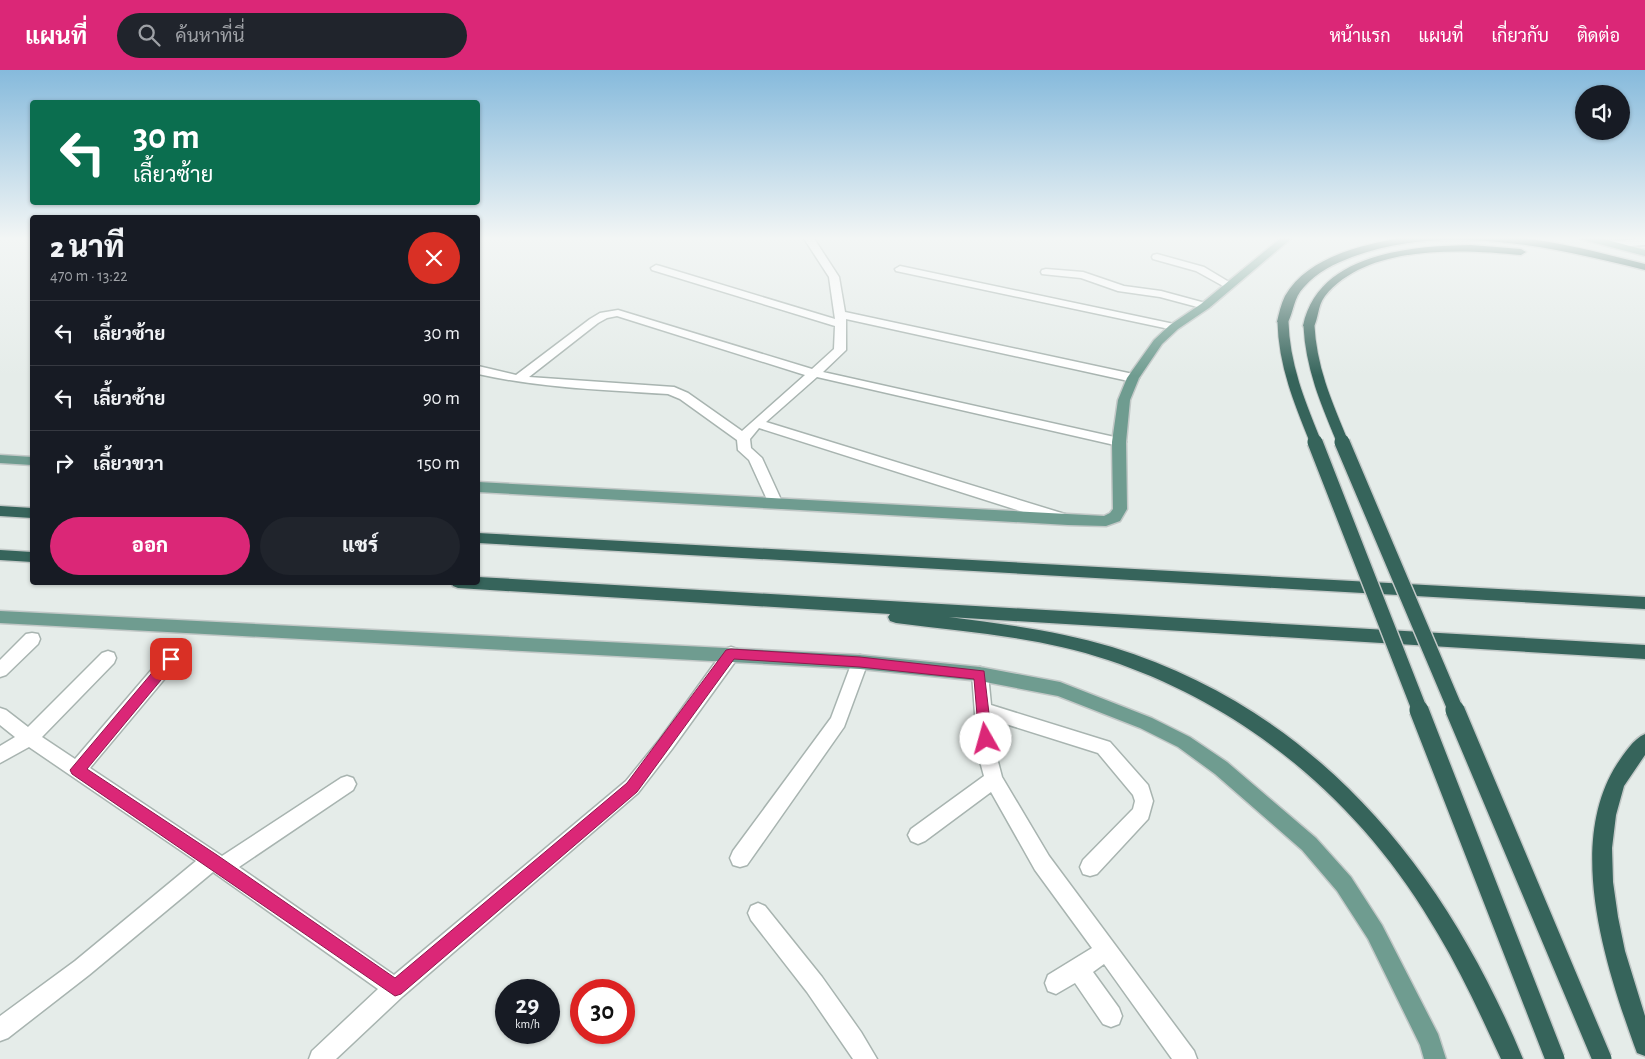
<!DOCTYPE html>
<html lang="th">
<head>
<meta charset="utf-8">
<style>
  body { margin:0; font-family:"Alegreya Sans",Sarabun,sans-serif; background:#20242c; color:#f1f3f6; height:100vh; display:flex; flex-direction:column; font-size:19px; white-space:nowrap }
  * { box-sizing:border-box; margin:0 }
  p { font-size:16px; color:#9ea1a6 }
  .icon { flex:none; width:28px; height:28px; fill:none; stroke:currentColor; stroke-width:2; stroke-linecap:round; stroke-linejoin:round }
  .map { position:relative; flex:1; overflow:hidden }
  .drawer { position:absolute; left:30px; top:145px; width:450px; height:370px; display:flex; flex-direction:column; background:#171b24; border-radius:5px; box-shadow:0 1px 4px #0004 }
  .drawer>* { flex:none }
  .banner { position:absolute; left:30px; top:30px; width:450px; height:105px; border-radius:5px; box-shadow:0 1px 4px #0004; background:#0b6e4f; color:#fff; overflow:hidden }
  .controls { position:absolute; left:1575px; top:15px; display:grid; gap:10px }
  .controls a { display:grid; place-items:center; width:55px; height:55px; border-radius:50%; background:#171b24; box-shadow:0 1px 4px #0004; font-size:25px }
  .speed { position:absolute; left:495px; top:909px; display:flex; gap:10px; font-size:25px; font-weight:700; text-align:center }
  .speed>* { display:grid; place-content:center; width:65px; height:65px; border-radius:50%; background:#171b24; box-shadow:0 1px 4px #0004; line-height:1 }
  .speed small { font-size:12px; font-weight:400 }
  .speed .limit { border:8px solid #d22; background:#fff; color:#111 }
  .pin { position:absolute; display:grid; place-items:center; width:42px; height:42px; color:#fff; margin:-21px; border-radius:10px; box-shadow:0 2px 8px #0006 }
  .me { position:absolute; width:55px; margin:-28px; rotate:353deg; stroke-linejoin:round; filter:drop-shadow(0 0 4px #0008) }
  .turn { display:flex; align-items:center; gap:18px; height:105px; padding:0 20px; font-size:22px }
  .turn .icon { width:65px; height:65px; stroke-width:2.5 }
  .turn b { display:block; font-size:35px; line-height:42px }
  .round { display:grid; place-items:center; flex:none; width:52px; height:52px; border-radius:26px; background:#20242c }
  .headline { display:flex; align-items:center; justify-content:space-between; height:85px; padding:0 20px }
  h1 { font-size:30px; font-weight:800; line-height:38px }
  .primary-button { display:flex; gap:10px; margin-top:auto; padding:10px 20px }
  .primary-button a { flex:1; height:58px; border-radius:30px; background:#db2777; color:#fff; font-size:20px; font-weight:800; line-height:58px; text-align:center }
  .primary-button a+a { background:#20242c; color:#f1f3f6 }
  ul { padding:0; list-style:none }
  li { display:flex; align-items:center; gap:15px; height:65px; padding:0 20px; border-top:1px solid #363941 }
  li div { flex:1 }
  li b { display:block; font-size:19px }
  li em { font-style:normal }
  header { display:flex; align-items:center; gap:30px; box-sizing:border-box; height:70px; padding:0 25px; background:#db2777; color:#fff }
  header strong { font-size:24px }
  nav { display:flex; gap:28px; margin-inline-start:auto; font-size:18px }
  .search { width:350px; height:45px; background:#20242c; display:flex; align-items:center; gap:12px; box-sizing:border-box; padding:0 18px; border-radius:28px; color:#9ea1a6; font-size:19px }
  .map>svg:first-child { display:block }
</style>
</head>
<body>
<header>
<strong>แผนที่</strong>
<div class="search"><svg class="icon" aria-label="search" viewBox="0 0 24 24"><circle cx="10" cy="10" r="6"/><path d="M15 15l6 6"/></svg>ค้นหาที่นี่</div>
<nav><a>หน้าแรก</a><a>แผนที่</a><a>เกี่ยวกับ</a><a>ติดต่อ</a></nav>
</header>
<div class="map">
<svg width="1645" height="989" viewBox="0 0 1645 989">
  <rect width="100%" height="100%" fill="#e5ece9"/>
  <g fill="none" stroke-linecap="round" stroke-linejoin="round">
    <g stroke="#a8b4b0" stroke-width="3">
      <path id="minor" d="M803,167H813L839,207L845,242L1133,304L1139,308L1133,312L846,249V280L823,302L1119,368L1126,372L1119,376L817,307L766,352L1068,445L1070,449L1068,453H1058L759,358L750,369L751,378L762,388L783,434L781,437H771L769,434L749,390L738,380L737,370L680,329L668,324C604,320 541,318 478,304V296L516,305L590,249L600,243L618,240L812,299L834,279L835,256L652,200L651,198L656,195L660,196L835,249L829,207ZM617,246L805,305L742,361L688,323L674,317L529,307L598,253L607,248Z
        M1645,169V175L1611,177L1606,174L1611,171Z
        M1157,184L1204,197L1234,215L1229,218L1225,217L1196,201L1153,189L1152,187L1153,185Z
        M900,196L1174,254L1180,257L1174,260L896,201L895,199Z
        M1046,199L1083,202L1124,216L1161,221L1209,234L1211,236L1205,239L1160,227L1118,221L1081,208L1042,204L1041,202L1042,200Z
        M32,563L38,564L40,569L38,574L6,605L0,607V590L26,564Z
        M731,577L737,579L739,584L737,589L672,679L638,723L403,926L336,989H309L312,981L378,919L213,802L89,905L8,968L0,971V946L75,891L196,791L29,677L0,693V676L15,667L0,655V638L6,640L28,657L102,583L108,581L114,583L116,588L114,593L42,667L75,689L165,584L171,582L177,584L179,589L177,594L90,698L222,786L341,708L347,706L353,708L356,714L353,720L239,797L394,905L626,711L660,669L725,579Z
        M860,585L866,587L868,592L844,657L747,795L740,797L733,795L730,788L733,781L831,648L852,592L854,587Z
        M980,597L986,599L988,604L991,635L1110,672L1148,715L1153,731L1148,749L1097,804L1090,806L1083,804L1080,797L1083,790L1133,739L1135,731L1133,725L1098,683L993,650L996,684L1002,707L1049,786L1194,981L1197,989H1172L1104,894L1093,902L1119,938L1122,946L1119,954L1111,957L1103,954L1075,913L1056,924L1048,921L1045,913L1048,905L1092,878L1035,800L991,722L925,771L918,774L911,771L908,765L911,759L984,706L978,684L972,604L974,599Z
        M758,833L765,836L822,907L861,962L877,989H853L807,922L751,850L748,843L751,836Z"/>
    </g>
    <g stroke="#c2c8c7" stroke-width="3">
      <path id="major" d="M1282,167H1293L1209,238L1178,259L1162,274L1139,308L1130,330L1126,372L1127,439L1120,451L1106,456L1068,455L478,422V412L1104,446L1110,443L1113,439L1112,372L1118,330L1127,308L1154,270L1170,255L1201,234Z
        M1579,167H1596L1645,180V186L1580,169Z
        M0,385L32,387V395L0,393Z
        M0,541L860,585L980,597L1060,612L1152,648L1190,667L1227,692L1316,768L1351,807L1382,855L1438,964L1446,989H1424L1420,975L1368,869L1337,821L1302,780L1215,704L1178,677L1140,658L1058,626L980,611L860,599L0,553Z"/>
    </g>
    <g stroke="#c2c8c7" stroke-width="3">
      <path id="highway" d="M1404,167C1439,167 1475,165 1511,167C1556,171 1601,183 1645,194V200C1551,177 1446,152 1352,187C1334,194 1317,202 1304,217C1293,228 1294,242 1287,254L1283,255L1277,252C1279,243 1281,234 1285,226C1308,186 1363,175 1404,167Z
        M1471,175L1521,179L1526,182L1521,185C1461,179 1367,174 1325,226C1317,236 1319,249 1313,258H1305L1303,256C1318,183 1410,176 1471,175Z
        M0,436L32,438V448L0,446Z
        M478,463L1645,527V539L478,473Z
        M0,480L32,482V492L0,490Z
        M478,507L1645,575V589L949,547C1004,554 1059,561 1112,577C1316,640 1444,797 1523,989H1501C1481,946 1462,904 1438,864C1364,735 1249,637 1108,590C1040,567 967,562 896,553L890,551L888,547L890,544L458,518L453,516L451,512H478Z
        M1645,664V685L1624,716L1616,745L1612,778L1613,812L1618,847L1625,881L1645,946V986L1637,983L1634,975C1605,894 1566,774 1617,694C1624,684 1633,669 1645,664Z"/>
    </g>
    <use href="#minor" fill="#fff" fill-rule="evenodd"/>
    <use href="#major" fill="#6f9c90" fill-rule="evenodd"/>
    <use href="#highway" fill="#36645b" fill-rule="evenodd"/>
    <g stroke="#c2c8c7" stroke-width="13" stroke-linecap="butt">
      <path id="highway-bridge-far2" d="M1283,252C1284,295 1300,334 1316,373
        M1309,256C1311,298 1327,335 1343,373"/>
    </g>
    <g stroke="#c2c8c7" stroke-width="18" stroke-linecap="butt">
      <path id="highway-bridge-far1" d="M1315,372L1420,641
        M1342,372L1456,641"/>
    </g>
    <g stroke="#c2c8c7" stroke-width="22" stroke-linecap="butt">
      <path id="highway-bridge" d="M1419,640L1555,989
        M1455,640L1602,989"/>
    </g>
    <use href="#highway-bridge-far2" stroke="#36645b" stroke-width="11"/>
    <use href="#highway-bridge-far1" stroke="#36645b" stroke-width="15"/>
    <use href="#highway-bridge" stroke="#36645b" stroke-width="19"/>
  </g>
  <linearGradient id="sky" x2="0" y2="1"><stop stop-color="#86badc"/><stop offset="0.55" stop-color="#f3f6f5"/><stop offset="1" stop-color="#f3f6f5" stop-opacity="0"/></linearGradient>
  <rect width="1645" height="306" fill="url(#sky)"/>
  <path fill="#db2777" stroke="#8e194d" d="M731,579L860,587L984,601L992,669L990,673L986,675L981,673L979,669L974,609L860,597L734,589L637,722L401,924L395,926L72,704L70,700L167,585H176L178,589L176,592L87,699L217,785L395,908L627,713L726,580Z"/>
</svg>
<div class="controls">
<a><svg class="icon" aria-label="sound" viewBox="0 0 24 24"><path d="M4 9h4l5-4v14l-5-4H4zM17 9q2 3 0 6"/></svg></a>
</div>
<div class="speed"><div>29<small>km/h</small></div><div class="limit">30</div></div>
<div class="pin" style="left:171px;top:589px;background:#d93025"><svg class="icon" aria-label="arrive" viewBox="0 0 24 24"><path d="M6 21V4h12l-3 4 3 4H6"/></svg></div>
<svg class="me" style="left:986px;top:669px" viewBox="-20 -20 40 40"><circle r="19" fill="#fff"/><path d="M0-13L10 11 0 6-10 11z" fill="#db2777"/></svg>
<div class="banner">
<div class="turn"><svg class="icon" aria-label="left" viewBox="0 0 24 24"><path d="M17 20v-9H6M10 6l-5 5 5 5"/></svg><div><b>30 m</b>เลี้ยวซ้าย</div></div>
</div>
<section class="drawer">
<div class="headline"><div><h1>2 นาที</h1><p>470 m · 13:22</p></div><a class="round" style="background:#d93025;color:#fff"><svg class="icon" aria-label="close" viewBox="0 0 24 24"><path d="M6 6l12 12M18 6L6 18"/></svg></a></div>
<ul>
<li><svg class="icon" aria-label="left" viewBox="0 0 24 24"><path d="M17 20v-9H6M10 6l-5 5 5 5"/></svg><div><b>เลี้ยวซ้าย</b></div><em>30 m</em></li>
<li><svg class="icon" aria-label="left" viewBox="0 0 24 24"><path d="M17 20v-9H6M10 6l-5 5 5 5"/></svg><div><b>เลี้ยวซ้าย</b></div><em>90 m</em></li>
<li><svg class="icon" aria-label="right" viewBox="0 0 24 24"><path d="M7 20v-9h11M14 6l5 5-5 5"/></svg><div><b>เลี้ยวขวา</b></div><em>150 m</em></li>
</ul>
<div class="primary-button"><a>ออก</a><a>แชร์</a></div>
</section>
</div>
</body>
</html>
